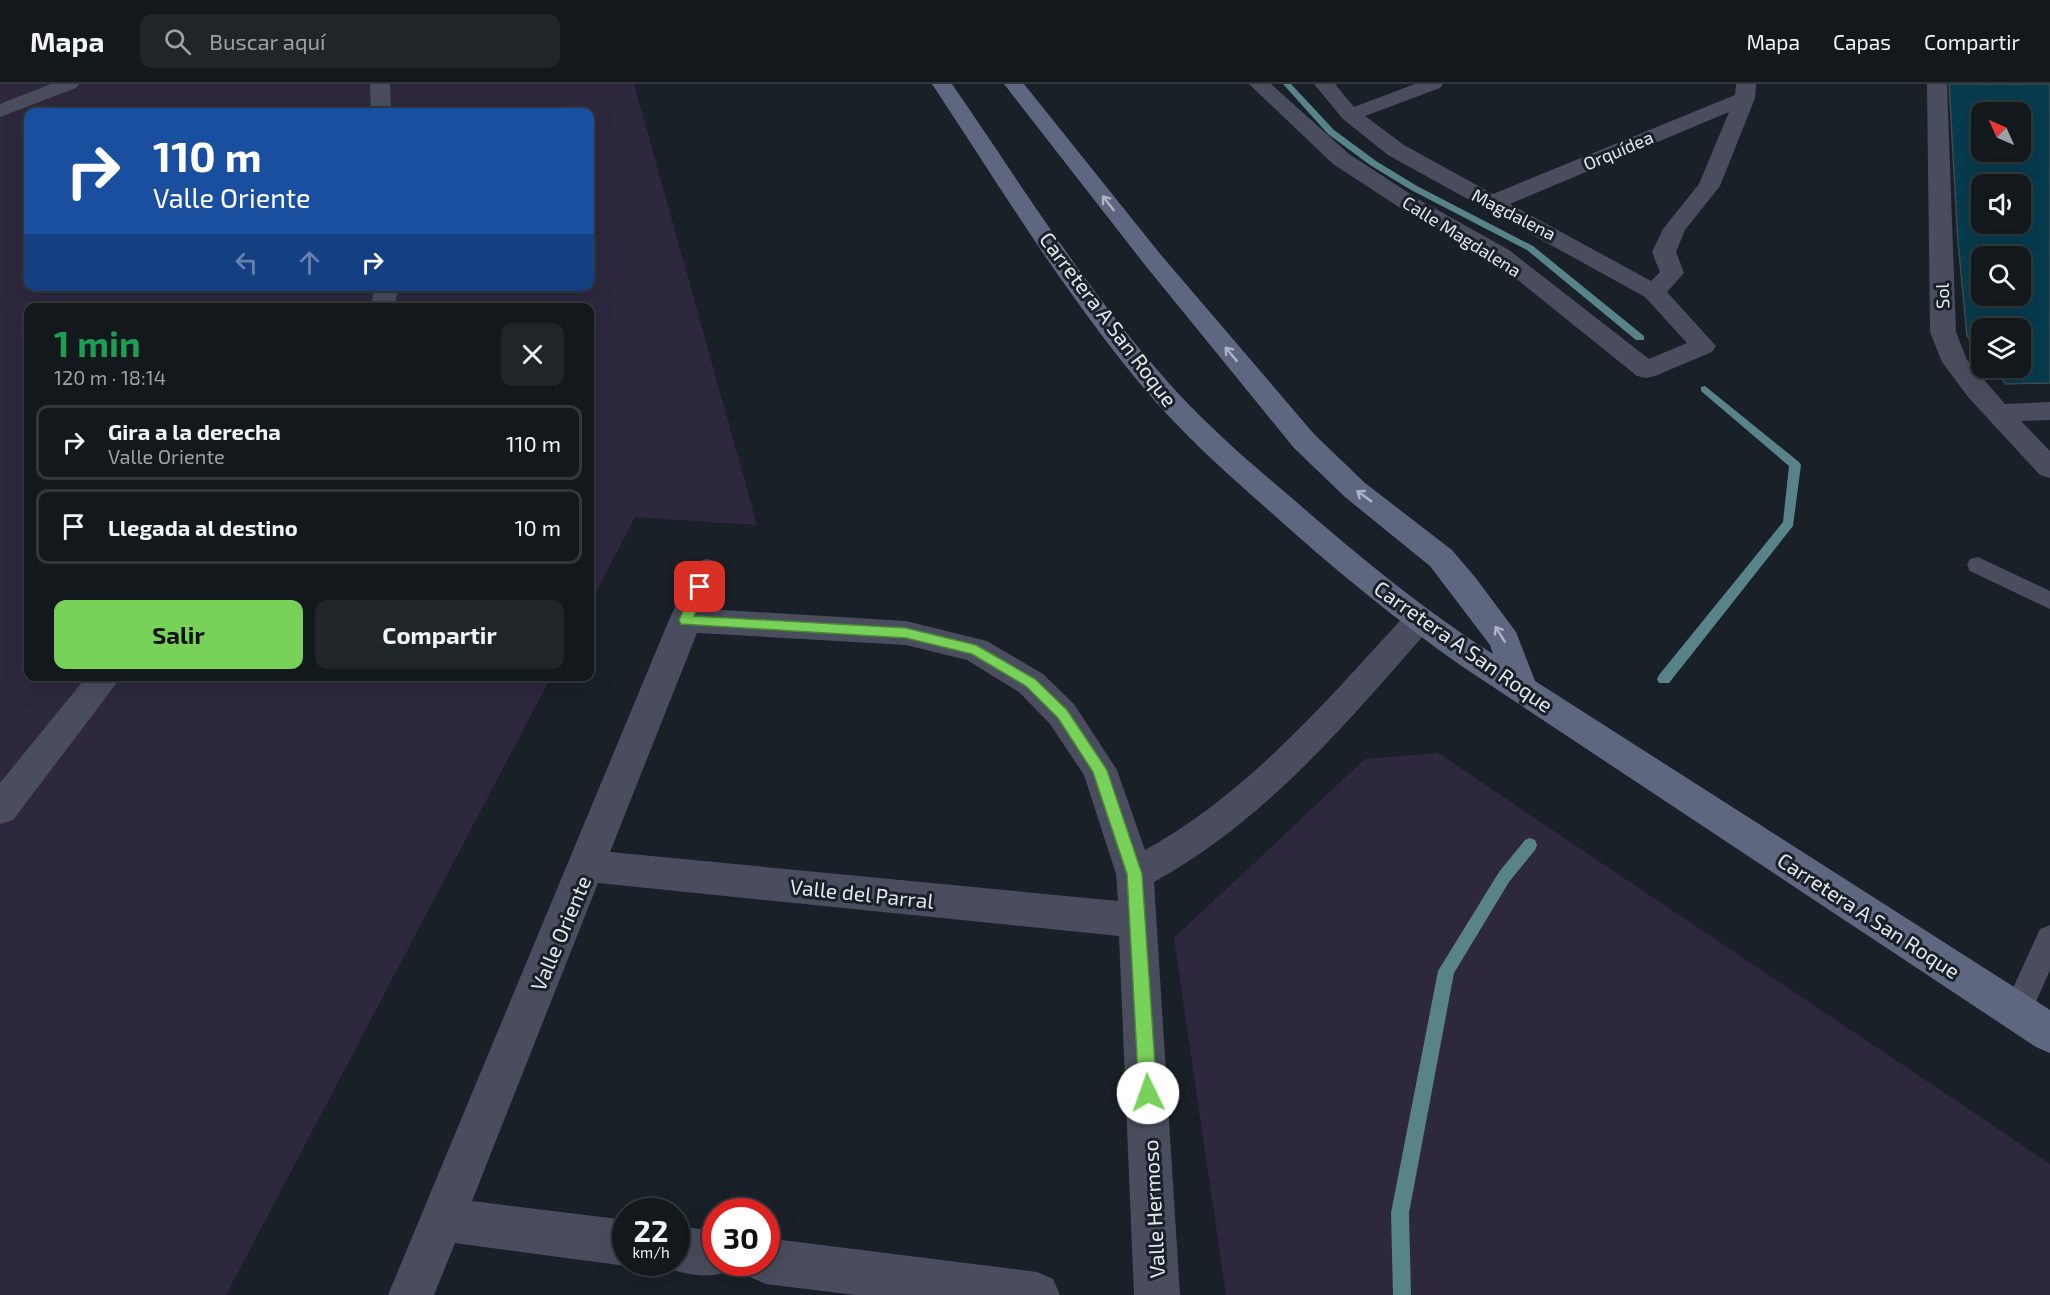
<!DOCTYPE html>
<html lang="es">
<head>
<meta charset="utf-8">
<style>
  body { margin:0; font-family:"Exo 2",sans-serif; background:#20252a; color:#f1f3f6; height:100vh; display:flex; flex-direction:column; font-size:22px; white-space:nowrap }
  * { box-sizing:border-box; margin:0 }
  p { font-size:20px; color:#9da0a4 }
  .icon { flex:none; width:33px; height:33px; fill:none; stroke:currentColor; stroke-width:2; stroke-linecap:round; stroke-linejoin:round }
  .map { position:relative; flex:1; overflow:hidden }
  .sheet { position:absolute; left:24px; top:219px; width:570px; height:378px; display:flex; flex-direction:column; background:#13181d; border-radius:12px; box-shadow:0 6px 24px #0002,0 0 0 2px #32373b }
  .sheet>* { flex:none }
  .top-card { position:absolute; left:24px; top:24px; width:570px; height:183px; border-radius:12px; box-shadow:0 6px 24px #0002,0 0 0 2px #32373b; background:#1a4fa0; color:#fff; overflow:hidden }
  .needle { width:39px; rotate:315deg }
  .controls { position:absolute; left:1971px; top:18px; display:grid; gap:12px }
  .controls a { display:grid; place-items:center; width:60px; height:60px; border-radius:12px; background:#13181d; box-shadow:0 6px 24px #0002,0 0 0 2px #32373b; font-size:30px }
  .speed { position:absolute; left:612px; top:1114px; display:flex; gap:12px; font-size:30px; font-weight:700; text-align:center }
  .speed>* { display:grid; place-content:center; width:78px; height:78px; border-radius:50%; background:#13181d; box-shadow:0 6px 24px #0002,0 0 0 2px #32373b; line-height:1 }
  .speed small { font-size:15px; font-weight:400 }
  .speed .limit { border:9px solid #d22; background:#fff; color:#111 }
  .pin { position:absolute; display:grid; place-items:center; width:51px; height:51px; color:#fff; margin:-26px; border-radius:12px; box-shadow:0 3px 9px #0006 }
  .me { position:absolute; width:66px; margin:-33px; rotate:357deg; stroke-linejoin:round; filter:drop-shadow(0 0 4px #0008) }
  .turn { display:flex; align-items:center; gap:21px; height:126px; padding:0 30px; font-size:27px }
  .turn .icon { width:78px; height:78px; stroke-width:2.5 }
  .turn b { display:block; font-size:42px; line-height:51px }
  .lanes { display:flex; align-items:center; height:57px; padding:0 30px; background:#0003; justify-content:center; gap:30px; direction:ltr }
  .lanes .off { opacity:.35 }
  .round { display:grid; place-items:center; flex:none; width:63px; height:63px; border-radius:12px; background:#20252a }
  .summary { display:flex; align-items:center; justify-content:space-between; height:102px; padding:0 30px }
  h1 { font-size:36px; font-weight:700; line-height:45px; color:#1e9e55 }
  .cta { display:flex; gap:12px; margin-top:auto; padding:12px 30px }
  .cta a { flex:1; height:69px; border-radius:12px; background:#78d158; color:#111; font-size:24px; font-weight:700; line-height:69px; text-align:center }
  .cta a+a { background:#20252a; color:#f1f3f6 }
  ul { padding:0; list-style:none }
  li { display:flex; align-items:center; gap:18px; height:75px; margin:0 12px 9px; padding:0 18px; border:3px solid #32373b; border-radius:12px }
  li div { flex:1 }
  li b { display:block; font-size:22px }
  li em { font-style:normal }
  header { display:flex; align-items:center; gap:36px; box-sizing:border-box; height:84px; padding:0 30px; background:#13181d; border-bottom:2px solid #32373b }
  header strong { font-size:28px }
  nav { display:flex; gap:33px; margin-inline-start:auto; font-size:21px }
  .search { width:420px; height:54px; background:#20252a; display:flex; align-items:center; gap:15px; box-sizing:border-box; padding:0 21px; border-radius:12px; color:#9da0a4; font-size:22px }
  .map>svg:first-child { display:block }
</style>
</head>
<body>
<header>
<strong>Mapa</strong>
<div class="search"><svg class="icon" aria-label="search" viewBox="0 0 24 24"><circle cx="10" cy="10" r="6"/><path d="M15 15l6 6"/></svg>Buscar aquí</div>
<nav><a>Mapa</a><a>Capas</a><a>Compartir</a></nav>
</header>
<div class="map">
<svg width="2050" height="1211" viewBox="0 0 2050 1211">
  <rect width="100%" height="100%" fill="#192027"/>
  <path fill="#2d283e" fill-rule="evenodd" d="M0,0H634L757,441L635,433L590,520V224H28V592L551,593L226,1211H0ZM28,28H590V202H28Z
    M1438,669L2050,1080V1211H1226L1174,854L1365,675Z"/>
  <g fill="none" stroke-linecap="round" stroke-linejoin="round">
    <path fill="#588389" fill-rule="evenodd" d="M1283,0H1291L1334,46L1376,77L1417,102L1533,162L1644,252V256H1636L1527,166L1411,106L1370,81L1328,50Z
      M1705,302L1799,378L1801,381L1793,442L1669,599H1659L1657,595L1659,591L1783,438L1789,382L1701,307V303Z
      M1530,754L1535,756L1537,761L1535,766L1509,798L1454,889L1409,1129L1411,1211H1393L1391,1129L1438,887L1499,788L1525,756Z"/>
  </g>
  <path fill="#073c4e" stroke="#3f4b50" stroke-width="1.5" fill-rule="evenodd" d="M1949,0H2050V299L2006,300L1993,284H2020V244H1982V270L1967,252L1958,158ZM1982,28H2020V68H1982ZM1982,100H2020V140H1982ZM1982,172H2020V212H1982Z"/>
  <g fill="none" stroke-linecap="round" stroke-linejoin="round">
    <path fill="#494d5d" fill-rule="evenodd" d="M1978,473L2050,507V525L1970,487L1967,481L1970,475Z
      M2050,841V886L2027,938L2017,942L2007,938L2002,928L2040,845Z"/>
    <path fill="#494d5d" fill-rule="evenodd" d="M51,0H79L76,4L0,33V20Z
      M370,0H390L391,28H371Z
      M1249,0H1271L1349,70L1418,115L1509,166L1649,275L1687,259L1645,213L1388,71L1343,35L1314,0H1335L1354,23L1415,0H1443L1440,4L1365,32L1404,61L1493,110L1735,11L1736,0H1756L1755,14L1720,102L1685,146L1676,168L1684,189L1667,208L1716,262L1712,268L1655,292L1646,294L1637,292L1493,176L1402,125L1333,80ZM1729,28L1699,100L1663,145L1652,168L1660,188L1651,197L1510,120Z
      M1927,0H1947L1956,248L1967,276L2005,320L2050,318V336L2021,337L2050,367V394L2040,391L1968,313L1942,278L1930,248Z
      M375,202H399L394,224H370Z
      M707,475L718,478L722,486L707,525L906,537L987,557L1043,590L1074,620L1117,686L1145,766C1249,709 1329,614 1408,528L1419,524L1430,528L1435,536L1430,544C1346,640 1266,736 1154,798L1180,1211H1134L1119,852L598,799L472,1117L626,1136V1179H632L626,1182L455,1159L434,1211H388L669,536L696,478ZM697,549L906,561L967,576L1019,608L1050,640L1084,691L1116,790L1118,817L610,768Z
      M87,592H122L13,736L0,740V699Z
      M676,1142L716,1147V1179H735L732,1186C709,1196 683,1191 660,1181L659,1179H676Z
      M766,1154L1037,1188L1053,1195L1060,1211H855L766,1200L750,1193L744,1179H766Z"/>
    <path fill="#5f6780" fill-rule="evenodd" d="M932,0H952C1021,100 1086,206 1167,297C1205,340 1249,378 1293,415C1356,470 1422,525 1493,570L1490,561L1430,482L1345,413L1294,364L1145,181L1004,0H1024L1161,171L1314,350L1365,399L1452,466L1475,493L1516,548L1535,597L2050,926V969L2036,963L1463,583C1393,534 1328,480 1265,423C1224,387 1183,350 1148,309C1067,214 1001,104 932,0Z"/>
  </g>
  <defs><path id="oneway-shaft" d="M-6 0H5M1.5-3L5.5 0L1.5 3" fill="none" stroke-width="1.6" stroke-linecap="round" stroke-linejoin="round" transform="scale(1.5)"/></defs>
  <g stroke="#aeb4c1">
    <use href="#oneway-shaft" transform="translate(1108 119) rotate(-128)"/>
    <use href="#oneway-shaft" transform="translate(1231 270) rotate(-130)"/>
    <use href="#oneway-shaft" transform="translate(1364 412) rotate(-144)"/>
    <use href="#oneway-shaft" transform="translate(1500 550) rotate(-122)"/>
  </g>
  <path fill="#78d158" stroke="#4e8839" stroke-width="1.5" d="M700,498L706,503L694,532L906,544L976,561L1035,595L1067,626L1107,686L1142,790L1157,1009L1154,1015L1148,1018L1142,1015L1139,1009L1127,790L1093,688L1058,634L1026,602L972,570L906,554L681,540L679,536L694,503Z"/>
  <g text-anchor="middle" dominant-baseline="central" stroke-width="6" stroke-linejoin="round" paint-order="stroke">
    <g font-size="18" fill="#e2e7ec" stroke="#192027">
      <text transform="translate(1618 66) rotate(-23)">Orquídea</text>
      <text transform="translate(1514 130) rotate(27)">Magdalena</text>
      <text transform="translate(1462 152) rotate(32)">Calle Magdalena</text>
      <text transform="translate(1942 212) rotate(-91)">Sol</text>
    </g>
    <g font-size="21" fill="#e2e7ec" stroke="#192027">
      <text transform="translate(1109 235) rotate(53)">Carretera A San Roque</text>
      <text transform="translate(1464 562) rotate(35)">Carretera A San Roque</text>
      <text transform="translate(862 809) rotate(6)">Valle del Parral</text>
      <text transform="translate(1869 831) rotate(33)">Carretera A San Roque</text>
      <text transform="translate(560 849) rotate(-67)">Valle Oriente</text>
      <text transform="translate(1153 1125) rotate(-93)">Valle Hermoso</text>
    </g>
  </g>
</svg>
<div class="controls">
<a><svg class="needle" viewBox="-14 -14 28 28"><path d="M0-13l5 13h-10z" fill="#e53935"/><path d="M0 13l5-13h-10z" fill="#9da0a4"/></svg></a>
<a><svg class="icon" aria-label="sound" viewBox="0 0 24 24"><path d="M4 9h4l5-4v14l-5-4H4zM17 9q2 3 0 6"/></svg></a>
<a><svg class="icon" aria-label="search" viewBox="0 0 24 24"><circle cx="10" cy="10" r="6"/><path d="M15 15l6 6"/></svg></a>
<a><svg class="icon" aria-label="layers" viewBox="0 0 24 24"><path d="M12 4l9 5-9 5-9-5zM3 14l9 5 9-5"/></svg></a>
</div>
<div class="speed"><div>22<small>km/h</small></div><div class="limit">30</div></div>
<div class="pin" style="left:700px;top:503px;background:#d93025"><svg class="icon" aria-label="arrive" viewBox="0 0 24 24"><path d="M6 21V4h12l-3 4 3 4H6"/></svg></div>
<svg class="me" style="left:1148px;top:1009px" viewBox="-20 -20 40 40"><circle r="19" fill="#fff"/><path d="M0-13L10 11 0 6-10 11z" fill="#78d158"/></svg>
<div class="top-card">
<div class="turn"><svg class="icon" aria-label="right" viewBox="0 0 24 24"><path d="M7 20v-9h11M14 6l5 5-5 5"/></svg><div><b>110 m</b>Valle Oriente</div></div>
<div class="lanes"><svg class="icon off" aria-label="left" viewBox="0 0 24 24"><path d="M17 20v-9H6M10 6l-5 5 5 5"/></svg><svg class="icon off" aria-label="ahead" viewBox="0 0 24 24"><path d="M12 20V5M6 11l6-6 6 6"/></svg><svg class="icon" aria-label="right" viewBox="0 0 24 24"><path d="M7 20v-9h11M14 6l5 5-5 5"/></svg></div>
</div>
<section class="sheet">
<div class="summary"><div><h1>1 min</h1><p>120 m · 18:14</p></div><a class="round"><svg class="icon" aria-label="close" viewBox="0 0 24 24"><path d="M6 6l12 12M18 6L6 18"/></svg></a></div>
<ul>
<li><svg class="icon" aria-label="right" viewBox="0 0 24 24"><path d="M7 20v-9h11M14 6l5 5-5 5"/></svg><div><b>Gira a la derecha</b><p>Valle Oriente</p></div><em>110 m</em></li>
<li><svg class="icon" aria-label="arrive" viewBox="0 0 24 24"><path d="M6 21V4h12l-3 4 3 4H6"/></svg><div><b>Llegada al destino</b></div><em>10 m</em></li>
</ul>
<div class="cta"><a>Salir</a><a>Compartir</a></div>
</section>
</div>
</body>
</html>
